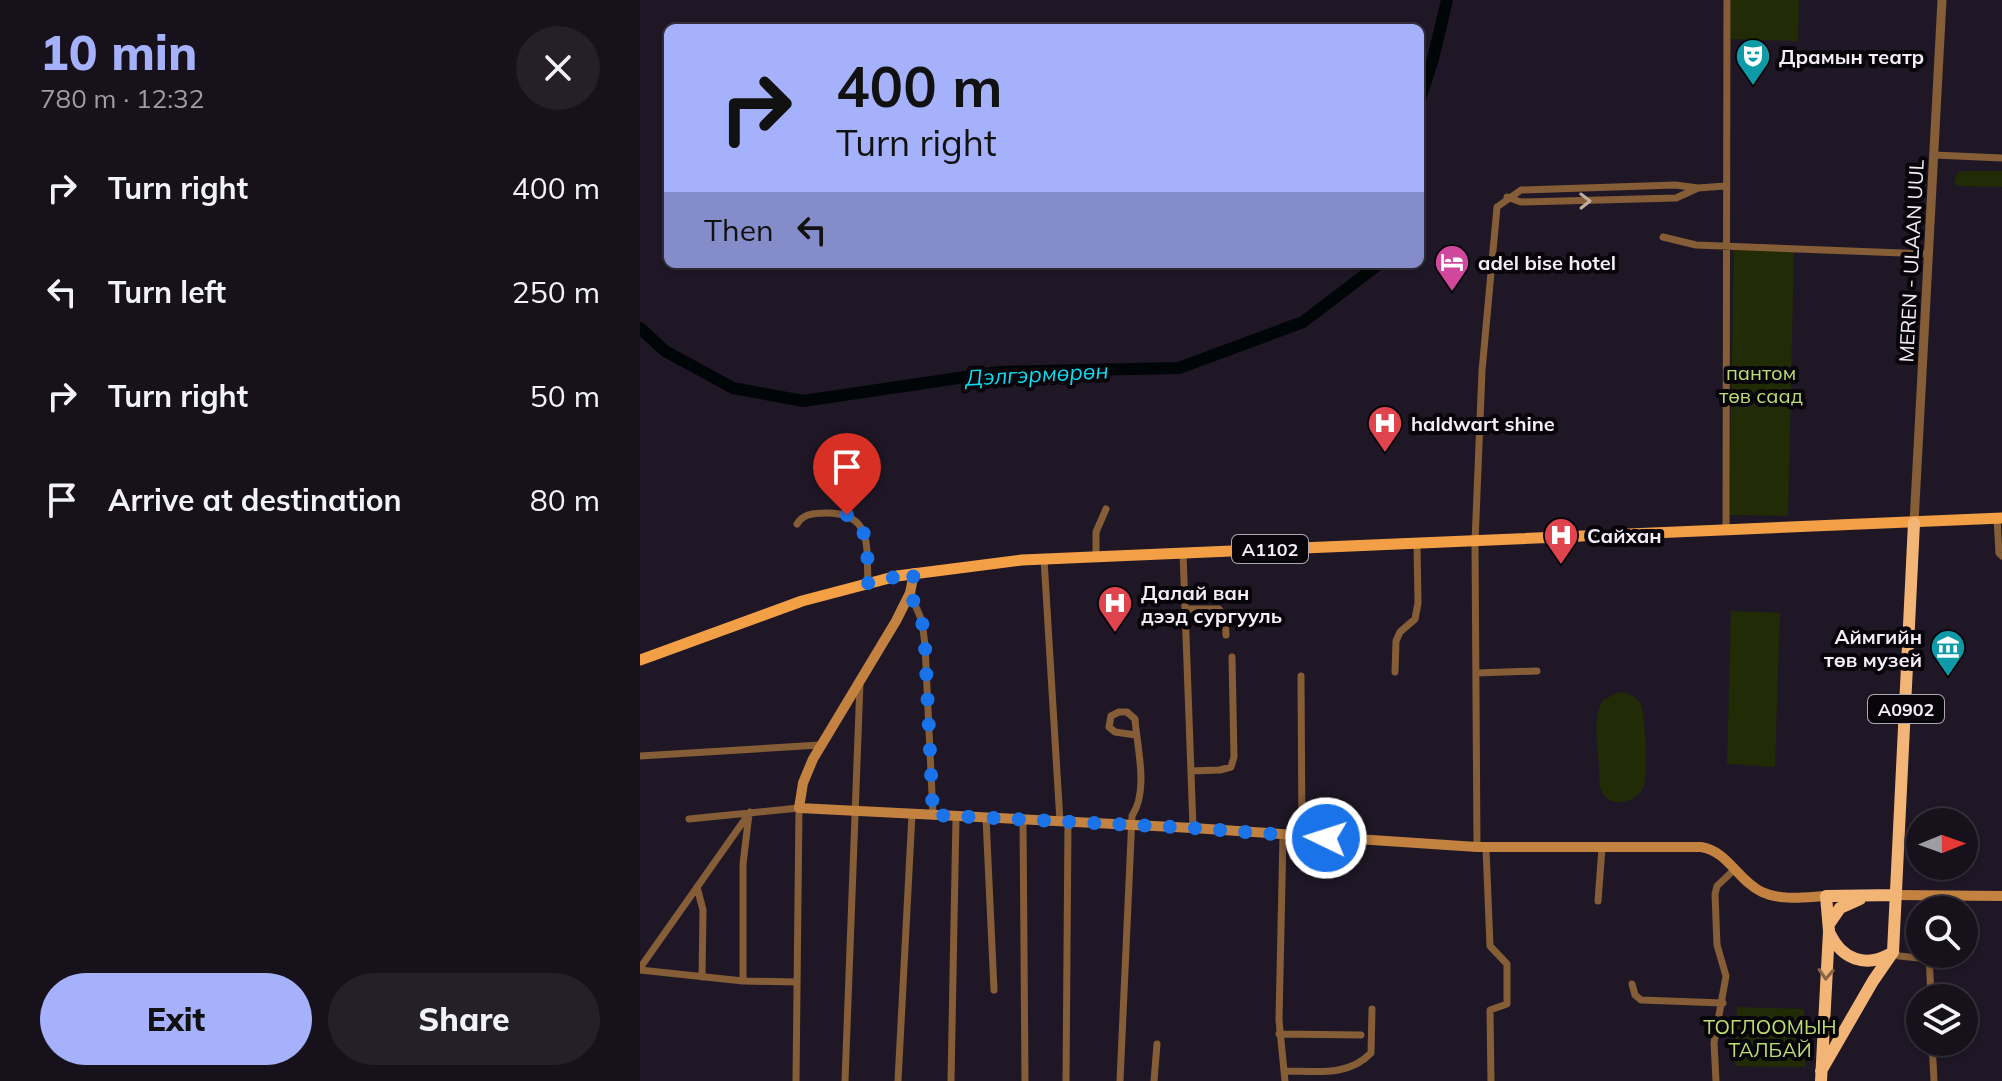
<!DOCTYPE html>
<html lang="en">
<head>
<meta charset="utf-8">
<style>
  body { margin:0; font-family:Mulish,sans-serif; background:#241f29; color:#f1f3f6; height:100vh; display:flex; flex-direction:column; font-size:30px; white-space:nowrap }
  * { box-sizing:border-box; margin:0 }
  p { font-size:26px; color:#9e9da3 }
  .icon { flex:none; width:44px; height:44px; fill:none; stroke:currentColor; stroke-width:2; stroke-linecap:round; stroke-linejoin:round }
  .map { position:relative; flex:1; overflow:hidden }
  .sheet { display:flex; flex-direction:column; background:#17111c; width:640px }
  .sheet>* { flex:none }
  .banner { position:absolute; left:24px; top:24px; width:760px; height:244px; border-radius:12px; box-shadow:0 2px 6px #0004,0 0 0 2px #36313b; background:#a6b1fc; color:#111; overflow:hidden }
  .needle { width:52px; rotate:89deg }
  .tools { position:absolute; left:1266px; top:808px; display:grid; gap:16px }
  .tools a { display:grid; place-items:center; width:72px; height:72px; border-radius:50%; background:#17111c; box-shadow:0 2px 6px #0004,0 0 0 2px #36313b; font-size:40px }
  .pin { position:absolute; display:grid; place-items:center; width:68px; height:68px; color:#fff; margin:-82px -34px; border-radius:50% 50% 50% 0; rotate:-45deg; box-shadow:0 0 8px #0007 }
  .pin .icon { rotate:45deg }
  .me { position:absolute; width:88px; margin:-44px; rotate:274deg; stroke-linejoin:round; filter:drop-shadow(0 0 6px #0008) }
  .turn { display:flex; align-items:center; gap:28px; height:168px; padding:0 40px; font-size:36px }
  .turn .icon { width:104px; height:104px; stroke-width:2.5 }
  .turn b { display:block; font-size:56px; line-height:68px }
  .then { display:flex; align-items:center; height:76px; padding:0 40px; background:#0003; gap:16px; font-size:30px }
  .round { display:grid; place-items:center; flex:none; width:84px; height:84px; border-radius:42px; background:#241f29 }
  .overview { display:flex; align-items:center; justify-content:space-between; height:136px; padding:0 40px }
  h1 { font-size:48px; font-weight:800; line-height:60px; color:#a6b1fc }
  .cta { display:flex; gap:16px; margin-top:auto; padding:16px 40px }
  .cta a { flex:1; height:92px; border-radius:48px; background:#a6b1fc; color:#111; font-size:32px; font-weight:800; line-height:92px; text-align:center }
  .cta a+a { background:#241f29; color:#f1f3f6 }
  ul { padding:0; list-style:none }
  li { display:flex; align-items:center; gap:24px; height:104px; padding:0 40px }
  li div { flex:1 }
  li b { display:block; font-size:30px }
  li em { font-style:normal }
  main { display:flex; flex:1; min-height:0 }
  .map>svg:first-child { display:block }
</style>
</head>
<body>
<main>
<section class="sheet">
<div class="overview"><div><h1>10 min</h1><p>780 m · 12:32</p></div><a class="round"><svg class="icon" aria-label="close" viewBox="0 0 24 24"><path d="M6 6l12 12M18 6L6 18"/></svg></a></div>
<ul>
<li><svg class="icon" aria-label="right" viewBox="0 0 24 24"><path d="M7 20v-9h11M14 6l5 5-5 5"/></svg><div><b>Turn right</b></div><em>400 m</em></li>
<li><svg class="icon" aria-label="left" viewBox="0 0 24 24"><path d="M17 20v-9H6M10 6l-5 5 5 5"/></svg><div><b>Turn left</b></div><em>250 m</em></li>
<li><svg class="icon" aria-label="right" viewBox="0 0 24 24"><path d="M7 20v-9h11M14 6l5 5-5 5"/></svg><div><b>Turn right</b></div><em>50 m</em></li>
<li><svg class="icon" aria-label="arrive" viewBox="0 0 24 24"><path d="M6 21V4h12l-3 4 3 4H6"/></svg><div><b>Arrive at destination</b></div><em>80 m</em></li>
</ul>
<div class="cta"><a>Exit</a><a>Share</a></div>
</section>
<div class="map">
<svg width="1362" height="1081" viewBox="0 0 1362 1081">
  <rect width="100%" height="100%" fill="#1f1726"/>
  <path fill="#212b06" d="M1091,0H1159L1158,41L1090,39Z
    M1321,171H1362V187L1319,186L1314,183L1317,174Z
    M1094,250L1154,251L1148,516L1089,515Z
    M1091,611L1140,613L1135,767L1087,764Z
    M979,692C987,693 996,696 1000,703C1006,713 1008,780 1003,789C994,803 971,809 962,792C958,784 960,775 959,767C958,746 952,718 963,700Z
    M1097,1007L1164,1009L1165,1067L1095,1066Z"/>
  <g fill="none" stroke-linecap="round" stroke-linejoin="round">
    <path stroke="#000607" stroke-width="12" d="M780,99L793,59L807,0
      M0,328L25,351L93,388L163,401L359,372L539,368L663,322L739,264"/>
    <path stroke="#855d36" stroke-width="7" d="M1294,155L1362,158
      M867,197L881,202L1036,198L1056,189
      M1023,237L1056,245L1288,254
      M1357,518L1359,553L1362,556
      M157,524C164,513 173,514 185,513C234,512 226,548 228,583
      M1086,531L1087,0
      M543,553L553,828
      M456,557V532L466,509
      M404,559L420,822
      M270,593L282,621L285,645L293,815
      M545,609H579L585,616L586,635
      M755,672L756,641L760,632L775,619L778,603L777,543
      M836,673L897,671
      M661,676L662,837
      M0,756L180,745
      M551,771L580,770L591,767L594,757L592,657
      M346,818L354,990
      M49,819L159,808L156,1081
      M383,820L385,1081
      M643,835L639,1020L645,1081
      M837,847L835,542L842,371L857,207L881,190L1035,185L1058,188L1085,186
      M846,848L850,946L867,964V1004L850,1010L851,1081
      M57,887L63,910L62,977
      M1289,896V910
      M958,901L962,848
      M1253,952L1259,956L1289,959
      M1289,954L1291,998
      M0,968L110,812
      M0,970L103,981L157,982
      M103,981V864L109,814
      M992,984L995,995L1001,1000L1083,1003
      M639,1034L721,1035
      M1292,1042L1294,1081
      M645,1071C676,1071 708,1077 731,1053L732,1009
      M205,1081L220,683
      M258,1081L272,814
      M311,1081L316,817
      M426,1081L428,822
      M480,1081L492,816C509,790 497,748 495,719L487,712H479L471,716L469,727L475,732L496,735
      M514,1081L517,1044
      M1076,1081L1074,1043L1086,976L1077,945L1075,894L1077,886L1095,869"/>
    <path stroke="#855d36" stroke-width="9" d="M1274,523L1302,0"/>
    <path stroke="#c38240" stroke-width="10" d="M274,573L270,593L256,621L173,759L163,783L159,808L553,828L837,847H1061C1088,851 1098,881 1122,892C1141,901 1166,897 1186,896
      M1256,895L1362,896"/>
    <path stroke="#f39f46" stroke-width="11" d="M0,660L162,601L257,576L382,560L1362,518"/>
    <path stroke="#f3b576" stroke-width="12" d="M1189,924L1200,908L1220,899
      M1190,934C1202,959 1225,968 1250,954
      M1181,1071L1233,981L1253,952L1274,523
      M1181,1081L1189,931L1186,896L1256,895"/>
  </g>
  <defs><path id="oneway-chevron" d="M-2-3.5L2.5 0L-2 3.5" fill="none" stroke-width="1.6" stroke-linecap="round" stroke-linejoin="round" transform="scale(2)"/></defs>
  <use stroke="#c1aca0" href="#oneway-chevron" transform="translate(945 201) rotate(-1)"/>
  <use stroke="#896645" href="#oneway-chevron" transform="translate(1186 974) rotate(93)"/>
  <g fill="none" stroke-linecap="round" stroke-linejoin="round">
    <path stroke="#1a73e8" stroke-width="14" stroke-dasharray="0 25.2" d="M207,515C233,528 226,559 228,583L274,573L270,593L282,621L285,645L293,815L553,828L686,838"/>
  </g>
  <defs>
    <g id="theatre-pin" transform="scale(1.8)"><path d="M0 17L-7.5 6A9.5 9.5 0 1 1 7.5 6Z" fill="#0f9aa8" stroke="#07050a"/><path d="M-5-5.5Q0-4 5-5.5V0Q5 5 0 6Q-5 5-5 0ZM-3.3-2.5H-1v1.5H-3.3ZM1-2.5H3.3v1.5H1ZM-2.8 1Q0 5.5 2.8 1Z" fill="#fff"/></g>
    <g id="hotel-pin" transform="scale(1.8)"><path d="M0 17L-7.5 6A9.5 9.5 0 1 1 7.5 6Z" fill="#d1479c" stroke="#07050a"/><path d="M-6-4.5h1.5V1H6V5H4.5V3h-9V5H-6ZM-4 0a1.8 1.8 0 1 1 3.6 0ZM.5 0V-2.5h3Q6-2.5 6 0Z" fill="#fff"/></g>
    <g id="hospital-pin" transform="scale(1.8)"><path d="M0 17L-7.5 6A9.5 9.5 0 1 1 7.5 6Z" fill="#e0444e" stroke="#07050a"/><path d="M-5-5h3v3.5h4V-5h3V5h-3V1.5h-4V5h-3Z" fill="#fff"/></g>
    <g id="museum-pin" transform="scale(1.8)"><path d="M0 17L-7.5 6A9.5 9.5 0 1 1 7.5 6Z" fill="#0f9aa8" stroke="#07050a"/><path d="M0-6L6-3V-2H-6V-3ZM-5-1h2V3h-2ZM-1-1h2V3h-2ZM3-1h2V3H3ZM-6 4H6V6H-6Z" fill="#fff"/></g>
  </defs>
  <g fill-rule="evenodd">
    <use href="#theatre-pin" x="1113" y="56"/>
    <use href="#hotel-pin" x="812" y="262"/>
    <use href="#hospital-pin" x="745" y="423"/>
    <use href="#hospital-pin" x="921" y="535"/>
    <use href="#hospital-pin" x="475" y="603"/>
    <use href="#museum-pin" x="1308" y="647"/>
  </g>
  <g text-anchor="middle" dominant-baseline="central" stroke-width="8" stroke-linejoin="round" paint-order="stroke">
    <g fill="#07050a" stroke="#aca7b0" stroke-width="2">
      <rect x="592" y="535" width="76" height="28" rx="6"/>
      <rect x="1228" y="695" width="76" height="28" rx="6"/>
    </g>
    <g font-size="18" font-weight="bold" fill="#f2edf7">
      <text x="630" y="549">A1102</text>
      <text x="1266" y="709">A0902</text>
    </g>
    <g font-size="20" font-weight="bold" fill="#f2edf7" stroke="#07050a" text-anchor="start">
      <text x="1139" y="56">Драмын театр</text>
      <text x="838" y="262">adel bise hotel</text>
      <text x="771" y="423">haldwart shine</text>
      <text x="947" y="535">Сайхан</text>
      <text x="501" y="592">Далай ван<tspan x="501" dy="23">дээд сургууль</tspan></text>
      <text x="1282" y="636" text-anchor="end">Аймгийн<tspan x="1282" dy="23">төв музей</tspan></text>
    </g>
    <g font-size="20" fill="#f2edf7" stroke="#07050a">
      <text transform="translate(1271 261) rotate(-87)">MEREN - ULAAN UUL</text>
    </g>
    <g font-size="20" fill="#bede73" stroke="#07050a">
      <text x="1121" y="372">пантом<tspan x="1121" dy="23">төв саад</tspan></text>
      <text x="1130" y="1026">ТОГЛООМЫН<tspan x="1130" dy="23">ТАЛБАЙ</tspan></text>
    </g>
    <g font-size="22" font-style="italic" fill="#10daf0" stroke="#07050a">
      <text transform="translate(397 374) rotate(-3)">Дэлгэрмөрөн</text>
    </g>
  </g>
</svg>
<div class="tools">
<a><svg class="needle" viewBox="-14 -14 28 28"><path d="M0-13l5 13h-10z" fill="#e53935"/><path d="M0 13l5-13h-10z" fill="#9e9da3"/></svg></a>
<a><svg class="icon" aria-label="search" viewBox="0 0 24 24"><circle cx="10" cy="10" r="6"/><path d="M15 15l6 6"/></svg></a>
<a><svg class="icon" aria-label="layers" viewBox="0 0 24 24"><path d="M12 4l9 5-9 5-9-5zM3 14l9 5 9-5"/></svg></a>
</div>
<div class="pin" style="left:207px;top:515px;background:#d93025"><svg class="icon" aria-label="arrive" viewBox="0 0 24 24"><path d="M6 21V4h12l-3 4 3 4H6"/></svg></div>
<svg class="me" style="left:686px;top:838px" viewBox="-20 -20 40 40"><circle r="17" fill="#1a73e8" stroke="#fff" stroke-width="3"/><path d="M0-11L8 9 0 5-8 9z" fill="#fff"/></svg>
<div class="banner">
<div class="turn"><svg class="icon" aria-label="right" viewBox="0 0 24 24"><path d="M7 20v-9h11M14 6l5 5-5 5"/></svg><div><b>400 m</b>Turn right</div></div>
<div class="then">Then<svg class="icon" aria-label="left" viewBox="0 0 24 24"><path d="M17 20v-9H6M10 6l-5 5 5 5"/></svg></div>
</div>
</div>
</main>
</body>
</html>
